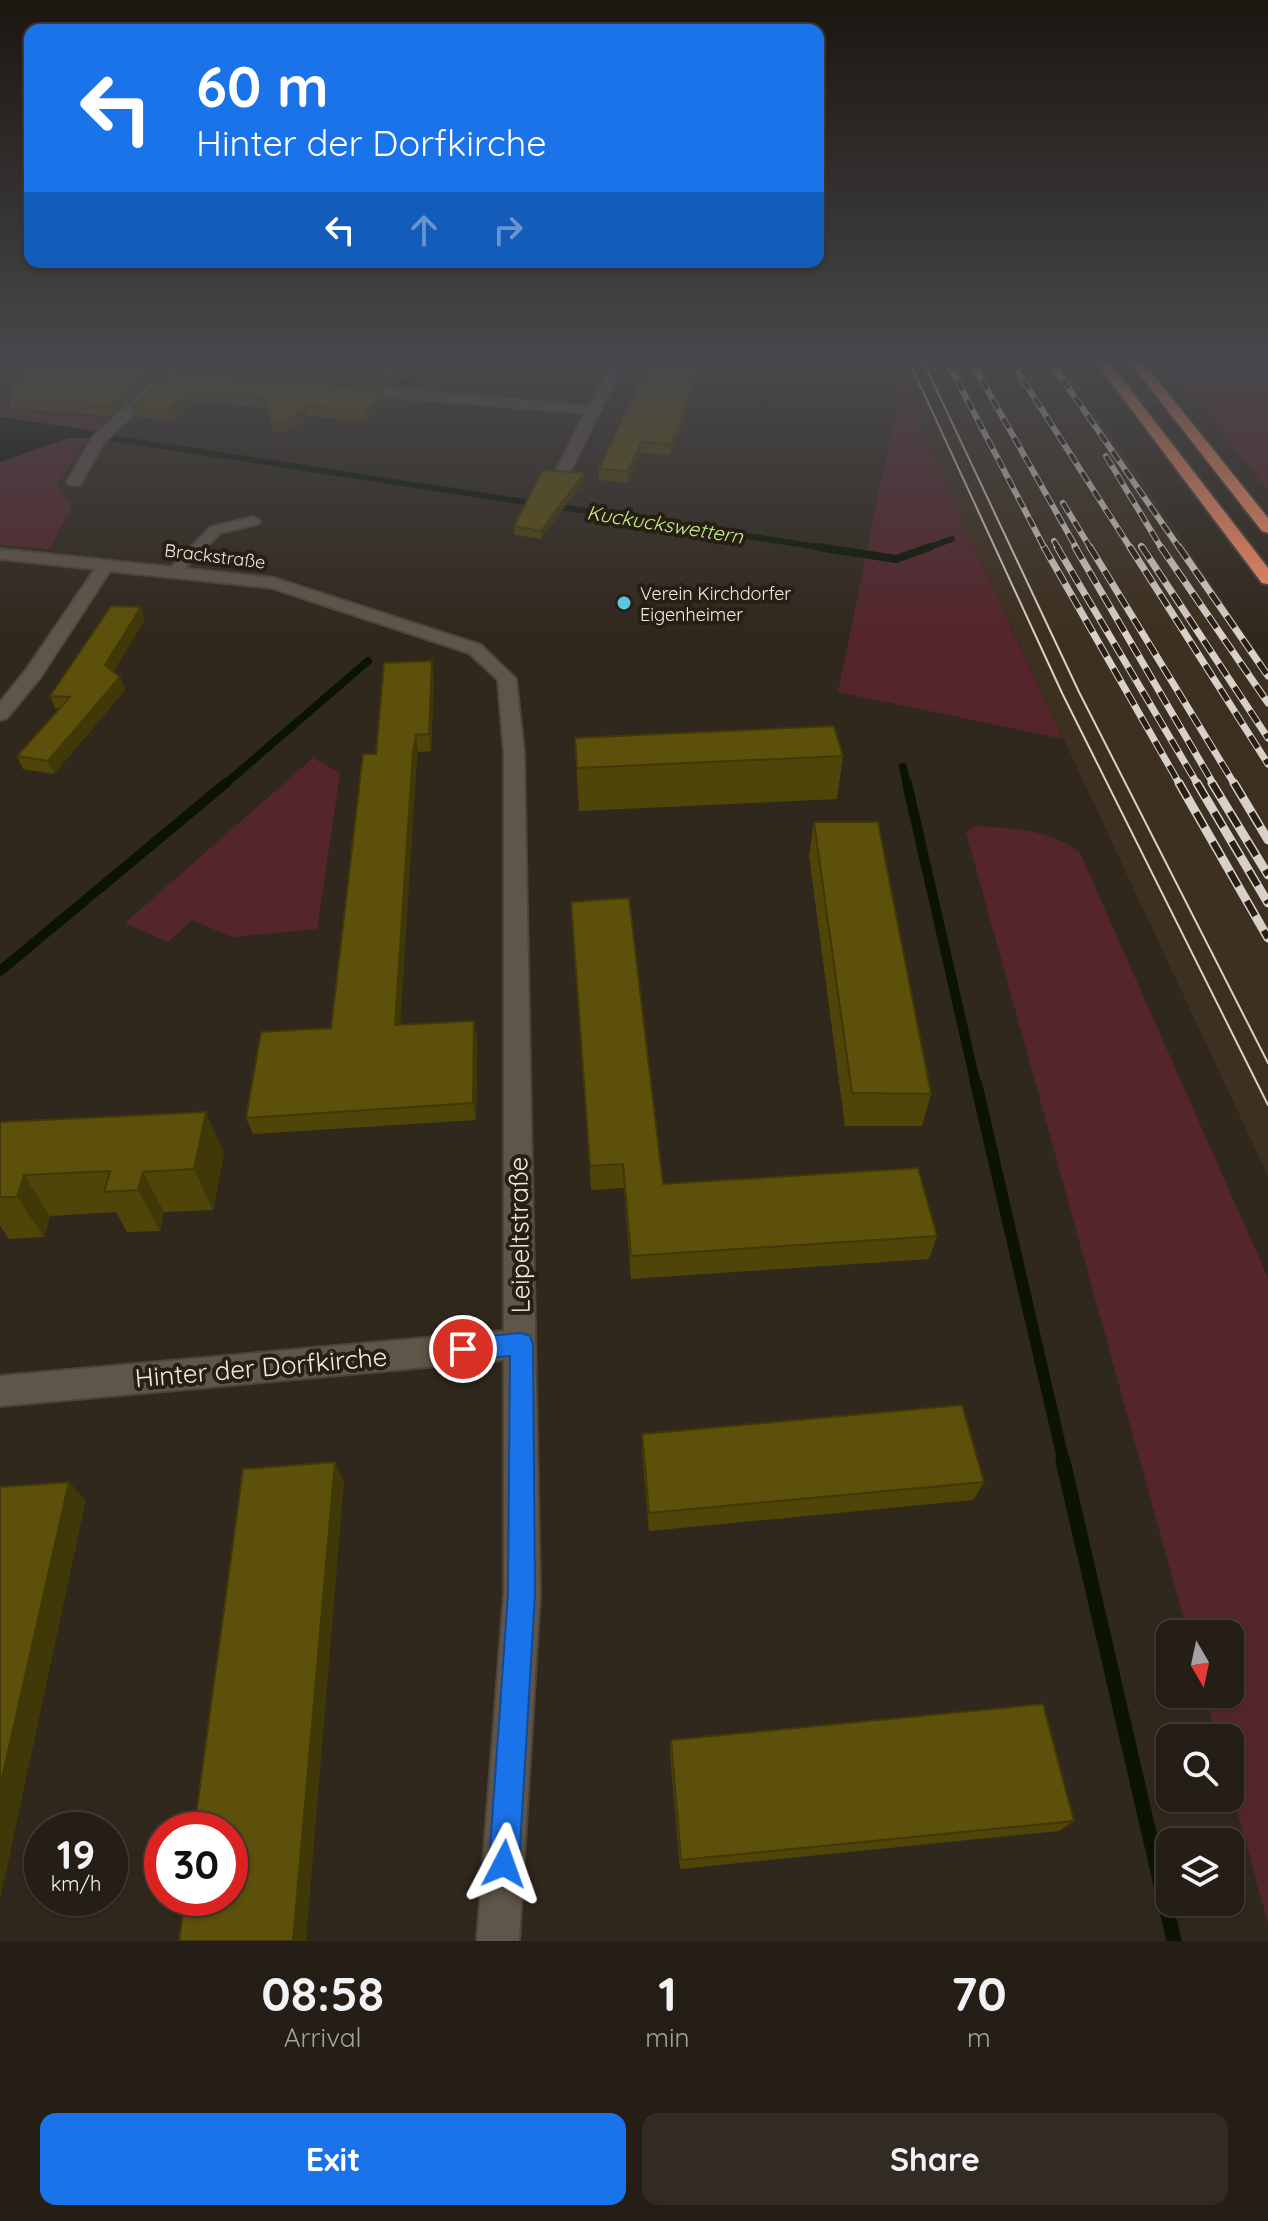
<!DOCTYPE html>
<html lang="en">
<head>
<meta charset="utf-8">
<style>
  body { margin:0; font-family:Quicksand,sans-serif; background:#312b23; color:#f1f3f6; height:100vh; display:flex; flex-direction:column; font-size:30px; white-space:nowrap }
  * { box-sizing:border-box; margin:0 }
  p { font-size:26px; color:#a3a2a1 }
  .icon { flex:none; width:44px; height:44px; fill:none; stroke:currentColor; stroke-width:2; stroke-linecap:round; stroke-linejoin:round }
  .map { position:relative; height:1941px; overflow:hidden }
  .sheet { display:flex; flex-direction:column; background:#251e16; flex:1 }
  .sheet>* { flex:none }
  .guide { position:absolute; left:24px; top:24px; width:800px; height:244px; border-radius:16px; box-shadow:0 2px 6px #0004,0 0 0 2px #423c35; background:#1a73e8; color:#fff; overflow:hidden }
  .needle { width:52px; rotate:171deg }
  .controls { position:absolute; left:1156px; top:1620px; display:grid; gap:16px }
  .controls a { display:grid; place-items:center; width:88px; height:88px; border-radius:16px; background:#251e16; box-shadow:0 2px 6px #0004,0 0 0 2px #423c35; font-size:40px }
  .speed { position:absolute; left:24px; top:1812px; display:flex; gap:16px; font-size:40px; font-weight:700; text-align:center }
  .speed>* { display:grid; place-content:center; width:104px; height:104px; border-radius:50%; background:#251e16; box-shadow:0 2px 6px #0004,0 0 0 2px #423c35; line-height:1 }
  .speed small { font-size:20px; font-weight:400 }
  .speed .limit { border:12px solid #d22; background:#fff; color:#111 }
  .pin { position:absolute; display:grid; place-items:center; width:68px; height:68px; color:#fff; margin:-34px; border:4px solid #fff; border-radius:50%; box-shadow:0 2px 8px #0007 }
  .me { position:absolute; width:88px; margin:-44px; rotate:4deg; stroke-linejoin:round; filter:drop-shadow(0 0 6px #0008) }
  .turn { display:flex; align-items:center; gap:28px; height:168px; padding:0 40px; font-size:36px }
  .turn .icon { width:104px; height:104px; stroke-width:2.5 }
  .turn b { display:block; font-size:56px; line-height:68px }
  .lanes { display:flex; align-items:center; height:76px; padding:0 40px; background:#0003; justify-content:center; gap:40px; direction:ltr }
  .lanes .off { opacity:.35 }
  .eta { display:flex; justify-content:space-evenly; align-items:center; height:136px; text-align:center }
  .eta b { font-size:48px; font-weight:800; line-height:56px }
  .action { display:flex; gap:16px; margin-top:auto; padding:16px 40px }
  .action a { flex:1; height:92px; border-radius:16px; background:#1a73e8; color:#fff; font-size:32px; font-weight:800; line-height:92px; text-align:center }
  .action a+a { background:#312b23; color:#f1f3f6 }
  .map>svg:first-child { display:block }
</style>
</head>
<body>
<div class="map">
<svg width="1268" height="1941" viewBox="0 0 1268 1941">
  <rect width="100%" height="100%" fill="#31281d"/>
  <path fill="#3e3020" d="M895,361H1062L1268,668V1176L960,517Z"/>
  <path fill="#54262c" d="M1163,361H1268V489L1259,479Z
    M902,379L960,517L1063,739L838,692Z
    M0,410L108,419L94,432L0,417Z
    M69,438H88L57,484L72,506L50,549L0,545V462Z
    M313,758L340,773L317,929L233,937L192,920L168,942L125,923Z
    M977,826C1013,829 1051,829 1080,853L1268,1278V1923L1230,1785V1738H1217L1205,1694H1230V1634H1188L966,832Z"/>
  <path fill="#0b1401" d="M0,417L82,429L94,432L88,438H69L0,462Z"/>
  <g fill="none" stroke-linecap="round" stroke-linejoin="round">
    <path stroke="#0b1401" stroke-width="6" d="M401,387L420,361
      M91,435L538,504
      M554,506L831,549
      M924,549L952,539"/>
    <path stroke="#0b1401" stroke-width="8" d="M818,547L896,559L930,547
      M903,767L907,785
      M224,785L368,661"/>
    <path stroke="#0b1401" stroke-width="10" d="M907,783L976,1085
      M0,971L226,783"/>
    <path stroke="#0b1401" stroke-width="12" d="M976,1083L1064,1463"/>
    <path stroke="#0b1401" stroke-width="15" d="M1063,1461L1174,1941"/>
    <g stroke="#4d453c" stroke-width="4">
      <path id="lane" d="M253,517L260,521L258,524L220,533L179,574L167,571L211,527Z"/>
    </g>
    <g stroke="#4d453c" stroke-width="4">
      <path id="street" d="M177,361H191L104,442L80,485H70L67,482L93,437Z
        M613,361H625L570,471L563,475L556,471L585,413L353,394L346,390L353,386L590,406Z
        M0,549L274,578L481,645L516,679L524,753L540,1594L519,1941H477L504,1594V1360L0,1406V1376L504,1331V753L498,680L469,653L272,588L110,571L40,678L7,718L0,720V702L26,670L95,569L0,559Z"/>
    </g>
    <g stroke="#4d453c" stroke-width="4">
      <path id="highway" d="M1095,361H1108L1268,568V584L1262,583Z
        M1129,361H1142L1268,518V533L1262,531Z"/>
    </g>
    <use href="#lane" fill="#605549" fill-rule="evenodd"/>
    <use href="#street" fill="#605549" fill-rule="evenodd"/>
    <use href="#highway" fill="#f78c63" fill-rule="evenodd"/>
    <path stroke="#d8d1ca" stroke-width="2" d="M909,361L1062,693L1268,1105
      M923,361L1079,692L1268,1063"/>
    <g stroke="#d8d1ca" stroke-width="6">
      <path id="rail-far2" d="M947,361L1045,549
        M971,361L1077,549
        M1011,361L1131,549
        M1050,361L1180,549
        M1106,456L1162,549
        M1063,503L1091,549
        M1054,541L1059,549
        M1141,546L1143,549"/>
    </g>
    <g stroke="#d8d1ca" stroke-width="7">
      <path id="rail-far1" d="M1044,547L1180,785
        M1057,547L1198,785
        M1075,547L1214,785
        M1090,547L1235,785
        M1130,547L1268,764
        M1142,547L1268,738
        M1161,547L1268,703
        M1179,547L1268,676"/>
    </g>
    <g stroke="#d8d1ca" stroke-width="9">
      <path id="rail" d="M1179,783L1268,938
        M1197,783L1268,903
        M1212,783L1268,875
        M1234,783L1268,840"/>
    </g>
    <use href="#rail-far2" stroke="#271e14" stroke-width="4" stroke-dasharray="11" stroke-linecap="butt"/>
    <use href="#rail-far1" stroke="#271e14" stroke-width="5" stroke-dasharray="14" stroke-linecap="butt"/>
    <use href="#rail" stroke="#271e14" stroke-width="6" stroke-dasharray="17" stroke-linecap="butt"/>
  </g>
  <path fill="#4f4509" d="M176,361L112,416L11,408L8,399Z
    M185,361H361L409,374L397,387L187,370Z
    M543,361H586L584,364Z
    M706,361L670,455L641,453L628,483L599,480V469L642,376V366Z
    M171,372L386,400L366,422L308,416L291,431L274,433L267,408L194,402L173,420L135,417L132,407Z
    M584,473V481L541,539L515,535L514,526Z
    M145,619L113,672L120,677L125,690L54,774L23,769L17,756L60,709L55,708L50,696Z
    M432,661L434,678L431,751L418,752L416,769L400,1025L477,1038L476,1120L253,1134L246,1118L331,1028L376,754Z
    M575,738L843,756L837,799L579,811Z
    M814,822L931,1094L922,1126H845L809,856Z
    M571,902L663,1184L937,1236L929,1259L631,1279L624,1188L591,1190Z
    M0,1122L224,1153L213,1210L164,1212L160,1231L127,1232L116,1212L50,1216L44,1237L9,1239L0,1226Z
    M642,1434L984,1482L973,1500L649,1531L642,1453Z
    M671,1740L1074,1821L1059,1831L680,1869L670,1753Z"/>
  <path fill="#403807" d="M162,361H176L112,416L109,406Z
    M703,361H706L670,455L671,444Z
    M408,364L409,374L397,387L396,377Z
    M384,389L386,400L366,422L365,411Z
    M191,392L194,402L173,420L170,409Z
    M306,406L308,416L291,431L274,433L271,422Z
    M641,442V453L628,483V471Z
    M584,473V481L541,539V531Z
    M141,607L145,619L110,677L105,665Z
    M432,661L434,678L431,751L429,734Z
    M120,677L125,690L54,774L48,761Z
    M416,735L418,752L416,769L399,1042L395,1025L413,752Z
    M474,1021L477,1038L476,1120L473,1103Z
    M206,1112L224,1153L213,1210L194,1169Z
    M143,1172L164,1212L160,1231L138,1190Z
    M24,1175L50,1216L44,1237L17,1197Z
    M335,1462L344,1482L306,1941H293Z
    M69,1482L86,1500L0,1900V1787Z"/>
  <path fill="#5c500a" stroke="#403807" stroke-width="2" d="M25,361H162L109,406L8,399Z
    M196,361H361L408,364L396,377Z
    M645,361H703L671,444L641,442L628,471L599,469L647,366H642Z
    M171,372L384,389L365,411L306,406L288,420L271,422L265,398L191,392L170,409L132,407Z
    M543,470L584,473L541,531L514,526Z
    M111,606L141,607L105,665L120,677L48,761L17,756L70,697L50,696Z
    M432,661L429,734L416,735L413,752L395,1025L474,1021L473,1103L246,1118L261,1032L331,1028L363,754H376L384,663Z
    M834,726L843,756L577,768L575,738Z
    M814,822H878L931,1094L852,1093Z
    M629,898L663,1184L918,1168L937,1236L631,1256L623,1164L590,1166L571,902Z
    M206,1112L194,1169L143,1172L138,1190L104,1192L110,1171L24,1175L17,1197H0V1122Z
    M962,1405L984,1482L649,1513L642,1434Z
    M335,1462L293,1941H179L185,1898H230V1830H194L243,1469Z
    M69,1482L0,1787V1487Z
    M1043,1704L1074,1821L681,1860L671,1740Z"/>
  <linearGradient id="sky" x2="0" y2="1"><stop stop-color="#1b1610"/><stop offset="0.57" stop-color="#48484c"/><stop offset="1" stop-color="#48484c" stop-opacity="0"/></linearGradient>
  <rect width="1268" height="633" fill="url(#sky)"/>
  <path fill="#1a73e8" stroke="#114b97" stroke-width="2" d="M521,1333L530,1336L533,1344L535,1594L519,1864L515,1875L504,1879L493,1875L489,1864L508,1594L510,1356L463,1360L455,1357L451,1349L455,1341L463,1338Z"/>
  <circle fill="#57c9e2" stroke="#271e14" stroke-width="3" cx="624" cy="603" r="8"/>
  <g text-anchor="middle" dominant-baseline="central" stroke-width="8" stroke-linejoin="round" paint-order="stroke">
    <g font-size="18" fill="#f0eae3" stroke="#271e14">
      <text transform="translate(215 556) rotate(7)">Brackstraße</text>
    </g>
    <g font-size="18" fill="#f0eae3" stroke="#271e14" text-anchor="start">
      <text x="640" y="593">Verein Kirchdorfer<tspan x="640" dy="21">Eigenheimer</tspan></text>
    </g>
    <g font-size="20" font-style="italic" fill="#c3ef8a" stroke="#271e14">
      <text transform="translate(665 524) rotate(9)">Kuckuckswettern</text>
    </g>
    <g font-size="26" fill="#f0eae3" stroke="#271e14">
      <text transform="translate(519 1235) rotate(-91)">Leipeltstraße</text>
      <text transform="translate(261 1367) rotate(-5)">Hinter der Dorfkirche</text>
    </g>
  </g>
</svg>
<div class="controls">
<a><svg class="needle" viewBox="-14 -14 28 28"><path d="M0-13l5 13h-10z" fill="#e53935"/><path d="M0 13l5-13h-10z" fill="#a3a2a1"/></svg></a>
<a><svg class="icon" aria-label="search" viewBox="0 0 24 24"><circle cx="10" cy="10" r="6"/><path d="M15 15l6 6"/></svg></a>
<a><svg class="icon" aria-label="layers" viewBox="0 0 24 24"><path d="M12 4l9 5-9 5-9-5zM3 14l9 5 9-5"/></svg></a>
</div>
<div class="speed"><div>19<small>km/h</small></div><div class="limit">30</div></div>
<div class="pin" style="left:463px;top:1349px;background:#d93025"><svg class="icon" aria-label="arrive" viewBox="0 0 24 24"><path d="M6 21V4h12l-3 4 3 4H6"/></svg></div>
<svg class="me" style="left:504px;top:1864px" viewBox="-20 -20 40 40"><path d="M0-17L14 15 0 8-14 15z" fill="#1a73e8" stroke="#fff" stroke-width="4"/></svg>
<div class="guide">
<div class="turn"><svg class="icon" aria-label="left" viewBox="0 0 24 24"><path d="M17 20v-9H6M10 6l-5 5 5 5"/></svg><div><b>60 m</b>Hinter der Dorfkirche</div></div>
<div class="lanes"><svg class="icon" aria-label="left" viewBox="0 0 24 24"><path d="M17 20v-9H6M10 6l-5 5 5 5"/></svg><svg class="icon off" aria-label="ahead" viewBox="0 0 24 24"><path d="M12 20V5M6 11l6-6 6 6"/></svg><svg class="icon off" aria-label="right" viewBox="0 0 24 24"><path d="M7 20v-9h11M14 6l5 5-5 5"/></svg></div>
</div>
</div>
<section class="sheet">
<div class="eta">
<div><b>08:58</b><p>Arrival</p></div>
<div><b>1</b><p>min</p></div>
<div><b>70</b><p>m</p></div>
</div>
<div class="action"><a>Exit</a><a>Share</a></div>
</section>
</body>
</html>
